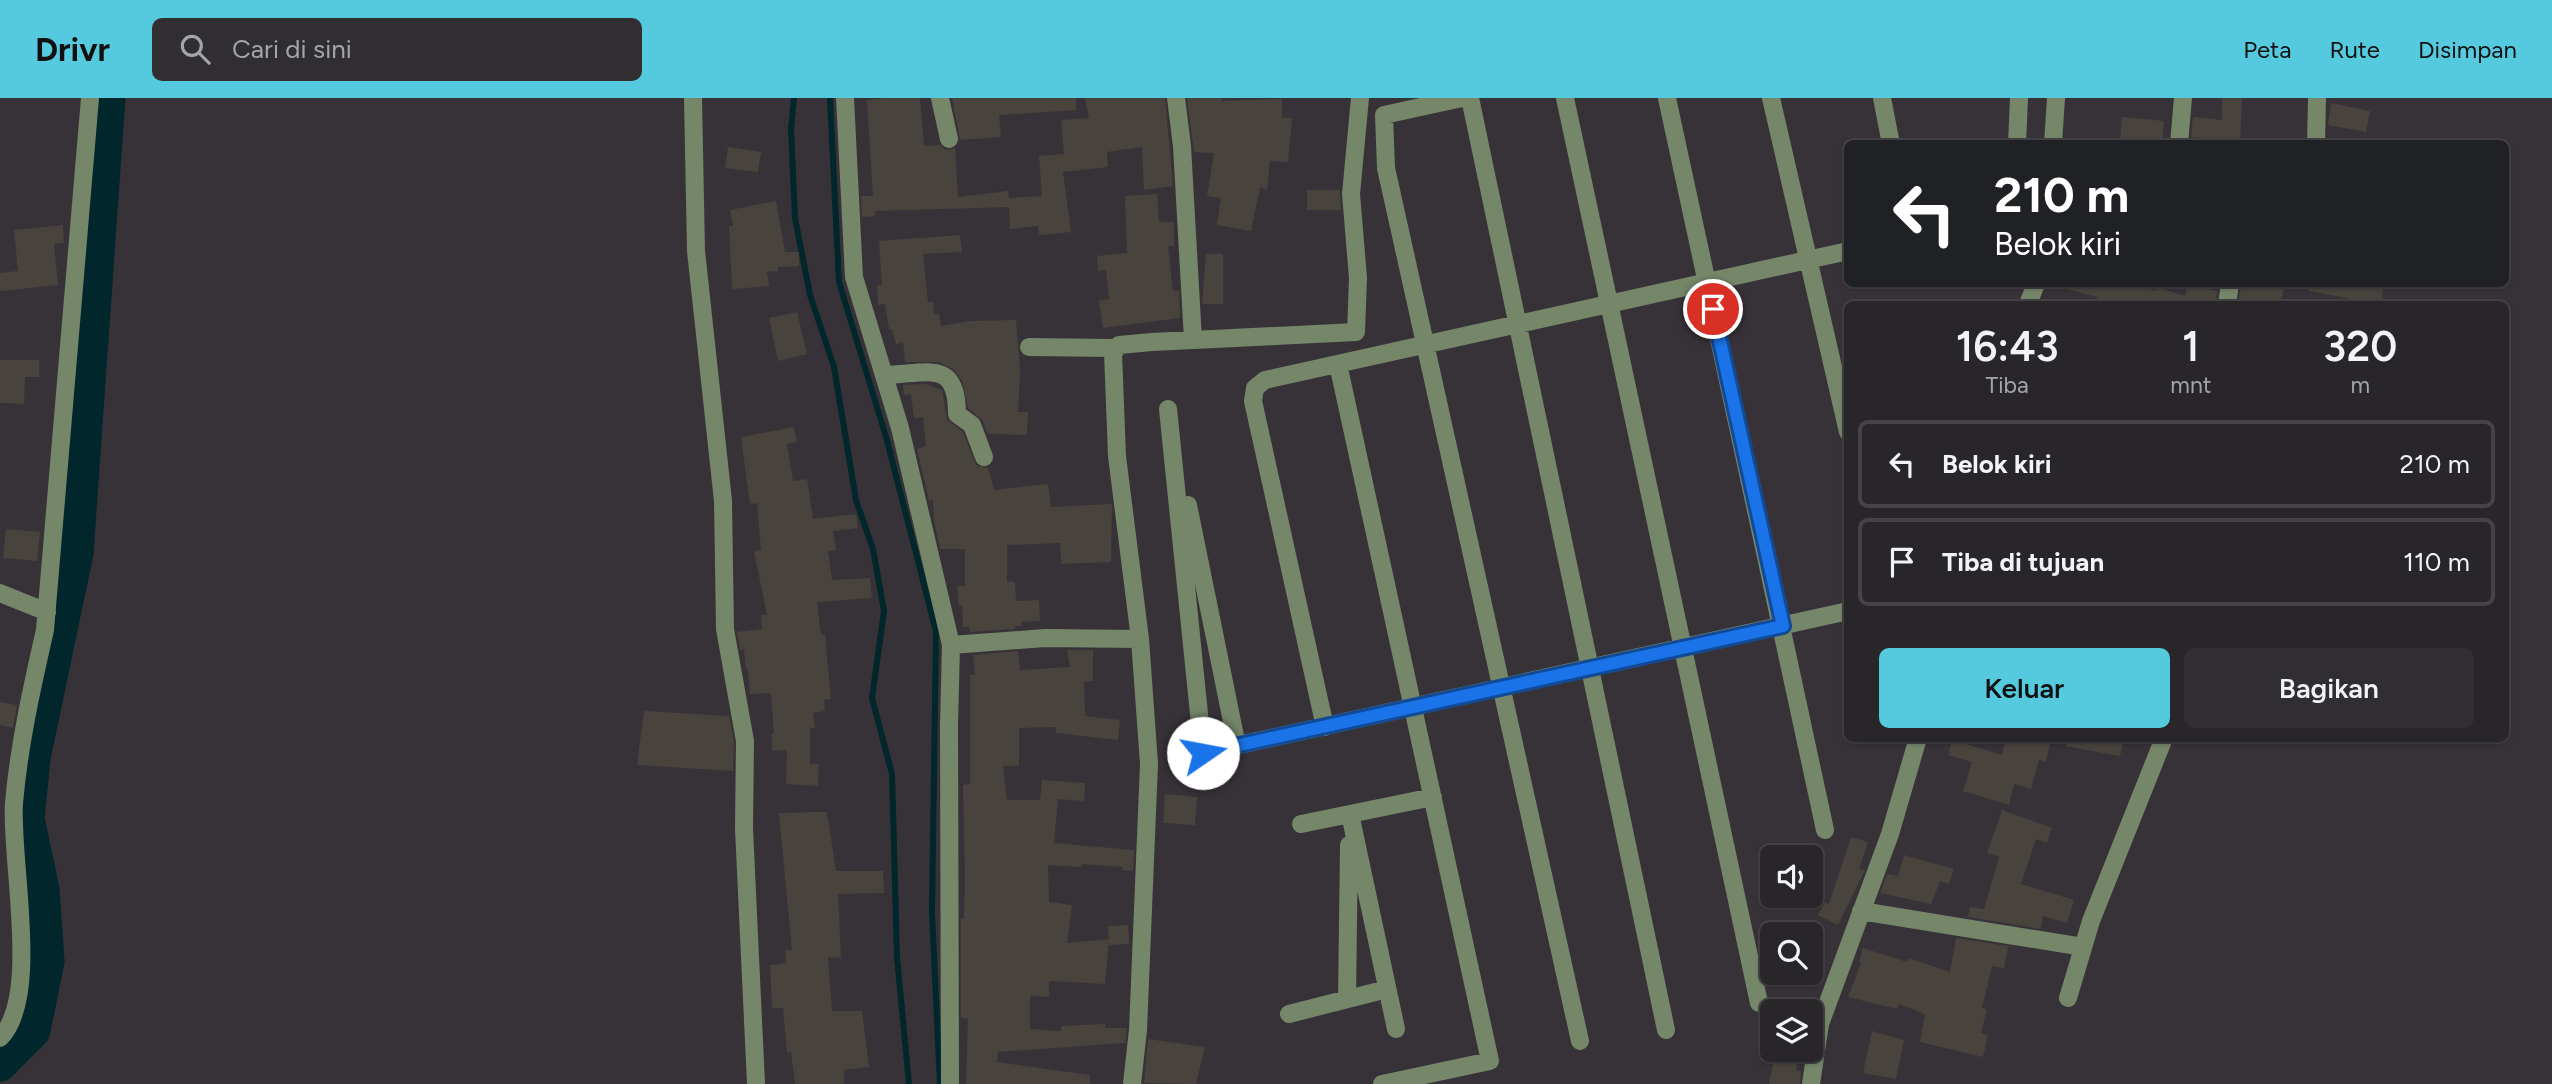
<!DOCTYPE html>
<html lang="id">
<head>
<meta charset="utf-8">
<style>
  body { margin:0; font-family:Figtree,sans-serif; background:#312e32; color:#f1f3f6; height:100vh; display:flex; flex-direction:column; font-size:26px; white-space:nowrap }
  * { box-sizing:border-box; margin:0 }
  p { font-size:23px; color:#a5a5a8 }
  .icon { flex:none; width:38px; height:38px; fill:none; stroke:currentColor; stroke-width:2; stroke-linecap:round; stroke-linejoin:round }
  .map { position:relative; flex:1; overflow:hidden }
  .side { position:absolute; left:1844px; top:203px; width:665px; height:441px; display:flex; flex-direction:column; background:#29262a; border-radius:10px; box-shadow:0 2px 5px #0004,0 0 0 2px #454347 }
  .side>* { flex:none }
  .top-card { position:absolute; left:1844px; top:42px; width:665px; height:147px; border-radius:10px; box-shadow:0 2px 5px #0004,0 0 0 2px #454347; background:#202124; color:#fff; overflow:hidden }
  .fabs { position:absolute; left:1760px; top:747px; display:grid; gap:14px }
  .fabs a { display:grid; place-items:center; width:63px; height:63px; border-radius:10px; background:#29262a; box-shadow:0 2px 5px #0004,0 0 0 2px #454347; font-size:35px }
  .pin { position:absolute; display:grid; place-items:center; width:60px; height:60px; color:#fff; margin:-30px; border:4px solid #fff; border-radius:50%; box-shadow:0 2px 7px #0007 }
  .me { position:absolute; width:77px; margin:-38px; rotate:78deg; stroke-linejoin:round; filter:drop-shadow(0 0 5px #0008) }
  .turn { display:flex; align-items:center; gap:24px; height:147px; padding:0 35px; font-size:32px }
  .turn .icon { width:91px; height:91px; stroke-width:2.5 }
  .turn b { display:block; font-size:49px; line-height:60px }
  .eta { display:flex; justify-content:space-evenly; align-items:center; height:119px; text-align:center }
  .eta b { font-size:42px; font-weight:600; line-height:49px }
  .cta { display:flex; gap:14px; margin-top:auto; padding:14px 35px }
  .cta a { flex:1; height:80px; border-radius:10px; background:#55cadf; color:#111; font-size:28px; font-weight:600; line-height:80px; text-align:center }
  .cta a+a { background:#312e32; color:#f1f3f6 }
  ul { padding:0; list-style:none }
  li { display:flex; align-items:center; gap:21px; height:88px; margin:0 14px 10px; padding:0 21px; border:4px solid #454347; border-radius:10px }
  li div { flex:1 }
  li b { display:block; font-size:26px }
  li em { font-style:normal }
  header { display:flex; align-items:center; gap:42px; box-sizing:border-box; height:98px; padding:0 35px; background:#55cadf; color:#111 }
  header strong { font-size:33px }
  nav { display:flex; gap:38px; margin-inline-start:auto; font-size:24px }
  .search { width:490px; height:63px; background:#312e32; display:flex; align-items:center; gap:18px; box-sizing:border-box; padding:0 24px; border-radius:10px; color:#a5a5a8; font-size:26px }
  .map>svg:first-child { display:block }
</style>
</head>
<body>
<header>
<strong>Drivr</strong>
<div class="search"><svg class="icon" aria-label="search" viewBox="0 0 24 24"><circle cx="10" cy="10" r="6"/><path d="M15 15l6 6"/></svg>Cari di sini</div>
<nav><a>Peta</a><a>Rute</a><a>Disimpan</a></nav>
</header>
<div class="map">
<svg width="2552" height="986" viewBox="0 0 2552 986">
  <rect width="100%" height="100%" fill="#373238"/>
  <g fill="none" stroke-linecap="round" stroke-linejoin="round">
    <path stroke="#01272c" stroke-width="6" d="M794,0L791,31L795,120L810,197L834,269L856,402L873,451L884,513L872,600L892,676L897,859L909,986
      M830,0L839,184L886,339L936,533L932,815L940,986"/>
    <path stroke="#01272c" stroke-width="35" d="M0,966L33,933L47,863L42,791L27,721L33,660L76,455L108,0"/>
  </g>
  <path fill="#49433d" d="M887,0H920L924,48L940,47L946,52L955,50L958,99L1008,93L1009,100L1042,98L1039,58L1064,56L1061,22L1089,20L1085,0H1165L1173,88L1144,92L1142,49L1107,54L1108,69L1063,74L1071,134L1039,137L1038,128L1010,131L1009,109L875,113V118L862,119L861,98H873L867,2Z
    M952,0H1076V12L999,17L1001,39L960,42Z
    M1187,0H1222V3L1282,1V20H1292L1288,64L1270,63L1267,91L1260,90L1251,133L1217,127L1221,100L1207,98L1214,55L1194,54Z
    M2222,0H2242L2240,44L2191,39L2193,19L2222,22Z
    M2331,5L2370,13L2366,34L2328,27Z
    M2122,19L2164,23L2162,46L2120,41Z
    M728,49L761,54L758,74L725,70Z
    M1307,92H1340L1341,112H1307Z
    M1157,96L1159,124H1174V148H1168L1173,193L1179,192L1180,220L1103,230L1099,202L1109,201L1106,172L1098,173L1097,158L1127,155L1125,98Z
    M776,103L785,154H799V168L778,169V173L767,174L769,188L732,191L729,128H733L730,112Z
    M63,127L64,145L54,146L58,187L0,193V175L18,173L14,132Z
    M960,137L962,154L923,156L928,204H933L934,216H939L941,228L971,223L1016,222L1020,272L1018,314H1028L1027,337L988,336L982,322L968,310L962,283L953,271L938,264H905L903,244L896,246L892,231H889L885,206L878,207L877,187H882L879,143Z
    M1206,156H1223V206H1202Z
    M2064,186H2136L2155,193L2156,189L2185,198L2188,186L2217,193L2216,206H2095L2097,199L2063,190Z
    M2241,186H2285L2280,206H2238Z
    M2310,186H2383L2382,206H2347V200L2309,193Z
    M797,214L807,256L778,263L769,220Z
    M0,262H39V279H25L24,306L0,305Z
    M926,286L942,292L947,321L963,334L976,367L988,370L994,392L1048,386L1051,409L1112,406L1111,464L1061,466L1060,445L1007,447V484H1015L1016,503L1039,502L1040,523L1021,524V528H1015V531L970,534L969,529H963L962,507L959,508L957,488H965V451H940L934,423L933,402L929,403L917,351L926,348L923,319L914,320L911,296L904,297L903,287Z
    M794,329L797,344L787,346L793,383L807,381L813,421L856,416L858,430L833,433L836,452L828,453L832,482L870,480L872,500L817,504L821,537H825L831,601L824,602L825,613L813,615L815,630H810V666H819L818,688L786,686L787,652L772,653V636H774L771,595L750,596L748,571H746L744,551L740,552L737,534L762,531L761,517H767L754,453L761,452L757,405L750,406L741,339Z
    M6,431L40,434L37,463L3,460Z
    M1067,552H1093V583L1084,584L1085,618L1120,622L1118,642L1056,635V629L1019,630V668H1003L1007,702H1040L1042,682L1085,685L1084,703L1058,701L1054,745L1134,752L1133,773L1122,772L1123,769L1081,766V769L1048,767L1049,804L1072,807L1067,845L1109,841L1105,886L1049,883V899L1030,898V931L1061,933V928L1105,926V930H1127L1125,945L998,954L997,964L1090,977V986H966L968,920H961V820L964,821L965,780L963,687L970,686V577H975L973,557L1018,553L1020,572L1070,569Z
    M0,604L17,607L13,630L0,627Z
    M644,613L729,618L734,644L733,673L637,667Z
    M2006,640H2051L2046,664L2039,662L2031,691L2014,686L2009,707L1963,693L1972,664L1948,657L1952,642L2002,657Z
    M2067,640H2124L2120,658L2066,648Z
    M1165,696L1197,699L1195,727L1163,725Z
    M2002,712L2052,730L2047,745L2036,741L2021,786L2074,802L2067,825L2043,818L2041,831L1968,819L1970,809L1984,811L1999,759L1987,755Z
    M816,714H827L836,773H883L884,795L838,796L841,860L828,859L832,913H862L869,969L844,972V986H795L791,954L787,955L783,910H772L770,867L786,865L785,852H792L779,715Z
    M1851,739L1868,744L1859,771L1865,772L1838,827L1818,817L1824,804L1829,806Z
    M1904,757L1954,771L1949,786L1940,783L1931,806L1880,795L1887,776L1898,778Z
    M1128,827L1129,846L1109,847L1108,828Z
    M1956,840L2020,850L2008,849L2004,870L1992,868L1982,910L1987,911L1981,935L1988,937L1983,959L1920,944L1925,916L1899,906L1897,911L1848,899L1861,865L1859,864L1863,850L1907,864L1908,860L1950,874Z
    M1872,933L1904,942L1896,981L1863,975Z
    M1148,941L1205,949L1196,986L1144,985Z
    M1776,952H1799L1796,973H1801L1800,986H1769Z"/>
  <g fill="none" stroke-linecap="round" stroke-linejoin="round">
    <path stroke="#758669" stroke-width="18" d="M693,0L696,153L723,403L725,531L745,643L744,731L756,986
      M845,0L854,179L900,330L951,547L949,627L950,986
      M940,0L949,41
      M1176,0L1182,48L1193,242
      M1462,0L1384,17L1386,70L1580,943
      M1470,0L1666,932
      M1565,0L1759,905
      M1667,0L1825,732
      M1771,0L1848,334
      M1882,0L1891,46
      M2017,46L2019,0
      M2053,46L2056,0
      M2179,46L2183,0
      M2316,46L2317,0
      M2028,206L2036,186
      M2227,206L2230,186
      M1029,249L1114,250
      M1338,266L1490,963L1382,986
      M884,277C927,276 957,260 957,316L972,327L984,359
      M1168,311L1203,655L1848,513
      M1188,407L1237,648
      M0,495L47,514
      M951,547L1045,540L1140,541
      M1325,629L1253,303L1255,290L1265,282L1848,153
      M1350,716L1396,931
      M1301,726L1433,699
      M1861,813L2083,849
      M2068,900L2091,823L2164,640
      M1347,901L1349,747
      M1289,916L1387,891
      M0,940C41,899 10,762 14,705C19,647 32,589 45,532L90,0
      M1132,986L1138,932L1149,666L1140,541L1117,358L1113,255L1119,247L1152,244L1356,234L1358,180L1351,96L1360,0
      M1811,986L1820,926L1890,736L1918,640"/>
  </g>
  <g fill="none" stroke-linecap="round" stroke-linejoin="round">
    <g stroke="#114b97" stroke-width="18">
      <path id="route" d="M1203,655L1783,528L1713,211"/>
    </g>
    <use href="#route" stroke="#1a73e8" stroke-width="12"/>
  </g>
</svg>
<div class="fabs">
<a><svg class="icon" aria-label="sound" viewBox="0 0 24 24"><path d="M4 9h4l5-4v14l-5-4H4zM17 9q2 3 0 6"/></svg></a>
<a><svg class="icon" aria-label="search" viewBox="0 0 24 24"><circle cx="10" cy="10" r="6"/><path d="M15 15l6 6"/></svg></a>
<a><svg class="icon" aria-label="layers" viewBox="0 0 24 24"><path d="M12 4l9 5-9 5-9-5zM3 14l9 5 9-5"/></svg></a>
</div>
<div class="pin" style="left:1713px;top:211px;background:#d93025"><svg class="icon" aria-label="arrive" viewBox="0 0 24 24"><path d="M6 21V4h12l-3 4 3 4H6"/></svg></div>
<svg class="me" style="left:1203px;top:655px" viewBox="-20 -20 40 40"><circle r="19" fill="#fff"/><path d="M0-13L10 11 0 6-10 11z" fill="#1a73e8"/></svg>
<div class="top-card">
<div class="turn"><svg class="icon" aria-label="left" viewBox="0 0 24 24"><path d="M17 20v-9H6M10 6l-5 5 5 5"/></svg><div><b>210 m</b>Belok kiri</div></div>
</div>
<section class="side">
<div class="eta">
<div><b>16:43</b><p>Tiba</p></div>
<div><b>1</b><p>mnt</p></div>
<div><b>320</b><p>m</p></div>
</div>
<ul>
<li><svg class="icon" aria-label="left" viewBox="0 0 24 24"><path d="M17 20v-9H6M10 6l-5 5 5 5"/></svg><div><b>Belok kiri</b></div><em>210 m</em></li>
<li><svg class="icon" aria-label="arrive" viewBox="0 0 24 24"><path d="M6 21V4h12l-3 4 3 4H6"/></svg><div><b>Tiba di tujuan</b></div><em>110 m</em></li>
</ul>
<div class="cta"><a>Keluar</a><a>Bagikan</a></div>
</section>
</div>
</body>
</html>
